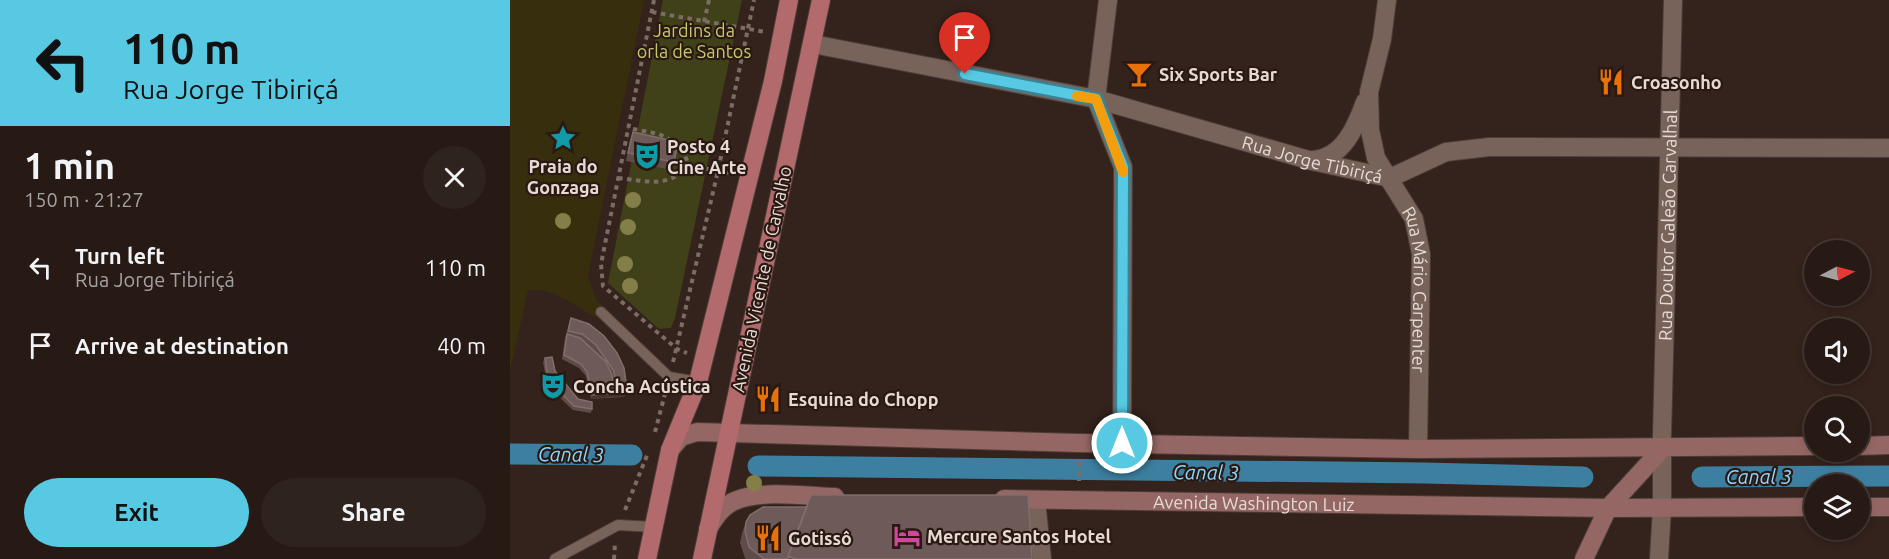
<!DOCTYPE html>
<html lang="en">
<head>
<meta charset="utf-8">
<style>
  body { margin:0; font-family:Ubuntu,sans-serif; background:#2f231e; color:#f1f3f6; height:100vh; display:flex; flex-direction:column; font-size:22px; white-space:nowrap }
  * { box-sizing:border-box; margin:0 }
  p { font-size:20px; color:#a4a1a0 }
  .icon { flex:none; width:33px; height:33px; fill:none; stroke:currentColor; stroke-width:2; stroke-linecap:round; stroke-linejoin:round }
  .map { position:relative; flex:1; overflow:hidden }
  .sheet { display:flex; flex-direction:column; background:#271a15; width:510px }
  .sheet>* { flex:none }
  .hud { background:#58c9e3; color:#111; overflow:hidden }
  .needle { width:39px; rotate:84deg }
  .fabs { position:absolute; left:1294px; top:240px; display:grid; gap:12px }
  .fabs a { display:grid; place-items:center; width:66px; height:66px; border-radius:50%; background:#271a15; box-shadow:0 3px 9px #0003,0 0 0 2px #433834; font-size:30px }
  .pin { position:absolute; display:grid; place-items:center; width:51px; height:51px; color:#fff; margin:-62px -26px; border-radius:50% 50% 50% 0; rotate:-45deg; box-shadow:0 0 6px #0007 }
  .pin .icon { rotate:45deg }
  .me { position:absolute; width:66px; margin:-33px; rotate:0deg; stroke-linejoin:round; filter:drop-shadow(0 0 4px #0008) }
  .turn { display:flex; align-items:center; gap:21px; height:126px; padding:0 24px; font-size:27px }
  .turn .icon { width:78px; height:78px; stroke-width:2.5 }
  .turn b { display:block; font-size:42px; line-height:51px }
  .round { display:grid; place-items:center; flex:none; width:63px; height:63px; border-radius:32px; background:#2f231e }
  .overview { display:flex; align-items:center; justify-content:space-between; height:102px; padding:0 24px }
  h1 { font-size:36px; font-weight:700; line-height:45px }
  .primary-button { display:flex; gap:12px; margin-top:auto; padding:12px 24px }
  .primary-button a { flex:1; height:69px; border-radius:36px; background:#58c9e3; color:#111; font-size:24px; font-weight:700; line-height:69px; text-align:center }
  .primary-button a+a { background:#2f231e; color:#f1f3f6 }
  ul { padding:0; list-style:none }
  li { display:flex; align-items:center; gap:18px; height:78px; padding:0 24px }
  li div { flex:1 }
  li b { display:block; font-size:22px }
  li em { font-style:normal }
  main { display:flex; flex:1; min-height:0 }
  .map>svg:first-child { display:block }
</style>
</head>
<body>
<main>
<section class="sheet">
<div class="hud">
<div class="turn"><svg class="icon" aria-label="left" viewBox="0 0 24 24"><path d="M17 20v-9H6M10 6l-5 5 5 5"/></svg><div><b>110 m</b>Rua Jorge Tibiriçá</div></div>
</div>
<div class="overview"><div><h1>1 min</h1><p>150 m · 21:27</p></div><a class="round"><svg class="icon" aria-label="close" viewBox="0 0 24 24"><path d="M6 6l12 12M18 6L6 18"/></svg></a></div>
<ul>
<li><svg class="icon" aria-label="left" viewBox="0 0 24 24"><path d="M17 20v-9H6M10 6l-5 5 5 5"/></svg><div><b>Turn left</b><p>Rua Jorge Tibiriçá</p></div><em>110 m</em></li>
<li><svg class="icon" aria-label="arrive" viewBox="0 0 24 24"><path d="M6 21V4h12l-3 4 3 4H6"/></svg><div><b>Arrive at destination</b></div><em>40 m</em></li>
</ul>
<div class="primary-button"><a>Exit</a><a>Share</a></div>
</section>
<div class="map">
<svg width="1379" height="559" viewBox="0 0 1379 559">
  <rect width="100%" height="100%" fill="#34221c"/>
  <path fill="#404119" d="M153,0H232L165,318L161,328L149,329L98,283Z"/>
  <path fill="#362e0d" d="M0,0H134L78,276L87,301L94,307L85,317C65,306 40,285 18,291L0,371Z"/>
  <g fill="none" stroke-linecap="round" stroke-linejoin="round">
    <path stroke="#3c7fa0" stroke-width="21" d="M0,454L122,455
      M248,466L915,473L1073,477
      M1192,477L1379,476"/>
    <g stroke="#4c3d38" stroke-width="12">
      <path id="service" d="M91,312L159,377L188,382
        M45,559L108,525L144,527"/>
    </g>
    <g stroke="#4c3d38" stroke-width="20">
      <g id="minor">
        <path d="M598,0L586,99L613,167L612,443"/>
        <path id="s1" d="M877,0L872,39L859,92L860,130L866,158L904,219L911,254L908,449"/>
        <path id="s2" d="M303,44L586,99L802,161L880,178L936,152L979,147L1379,148"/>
        <path d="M803,160C833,158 846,127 855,102"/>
        <path d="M526,500L532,559"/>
      </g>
    </g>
    <g stroke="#4c3d38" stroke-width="20">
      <g id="tertiary">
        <path id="s3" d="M1149,559L1152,508V436L1163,0"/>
      </g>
    </g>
    <g stroke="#4c3d38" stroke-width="20">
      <g id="secondary">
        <path d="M1350,446L1379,445"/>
        <path d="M160,450L171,437L187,432L568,443L908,449L1305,446"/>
        <path id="s4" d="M494,499L1098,508L1305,507"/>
        <path d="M1350,507H1379"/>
        <path d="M198,529C205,517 213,505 227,500C252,490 298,496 325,497"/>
        <path d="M1074,559L1098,508L1152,449"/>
      </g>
    </g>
    <g stroke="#4c3d38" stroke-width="20">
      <path id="primary" d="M137,559L160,450L188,382L263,81L279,0
        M192,559L311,0"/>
    </g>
    <path stroke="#7b6c66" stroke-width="4" stroke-dasharray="4.5 4.5" stroke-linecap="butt" d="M144,0L91,264L93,286L167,349L177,353
      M142,12L256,32
      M194,22L199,0
      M179,165L222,174
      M108,178C138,181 158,189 179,165L170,145L149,134L118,128
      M163,362L208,171L244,0
      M145,432L156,390
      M569,462V481
      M115,510L138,453
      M104,559L105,543"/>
    <use href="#service" stroke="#78635b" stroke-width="10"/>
    <use href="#minor" stroke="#78635b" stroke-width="18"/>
    <use href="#tertiary" stroke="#78635b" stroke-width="18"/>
    <use href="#secondary" stroke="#956764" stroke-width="18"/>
    <use href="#primary" stroke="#b36a6c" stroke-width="18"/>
  </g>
  <g fill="#847e49">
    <circle cx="123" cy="200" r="8"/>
    <circle cx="53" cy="221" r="8"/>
    <circle cx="118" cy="227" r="8"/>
    <circle cx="115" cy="264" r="8"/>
    <circle cx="120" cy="286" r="8"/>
    <circle cx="244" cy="483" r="8"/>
  </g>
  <path fill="#5f4b49" d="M123,132L164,162L162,170L116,161L120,140Z
    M61,318L79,324L117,389L114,397L81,399L76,376L69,368L52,359L55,338Z
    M35,358L68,399L82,409L81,413L63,410L48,396L36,378L33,362Z
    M236,522L522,559H236L235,558L230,543L232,533Z"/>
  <path fill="#483430" d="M117,389L114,397H103L106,390Z
    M104,393L103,397L81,399L82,395Z"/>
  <path fill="#6e5a58" stroke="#806e6b" stroke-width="1.5" d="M123,132L168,142L164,162L118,153Z
    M61,318L79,324L94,336L107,353L114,368L117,389L106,390L104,371L86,345L72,334L58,331Z
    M57,334L70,338L96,362L102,375L104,393L82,395L77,372L71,364L54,355Z
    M42,357L45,371L68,399L82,402V409L64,406L50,392L37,373L35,358Z
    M301,495H518L522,559H285L278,556Z
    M253,507H297L277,559H254L239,547L235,531L236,522L240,515Z"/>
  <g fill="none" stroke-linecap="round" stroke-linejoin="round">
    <g stroke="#398394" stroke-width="15">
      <path id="route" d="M455,74L586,99L613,167L612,443"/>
    </g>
    <use href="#route" stroke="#58c9e3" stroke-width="10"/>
    <path stroke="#f59e0b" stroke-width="10" d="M567,96L586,99L613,172"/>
  </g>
  <defs>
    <g id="bar-bare" transform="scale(2.07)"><path d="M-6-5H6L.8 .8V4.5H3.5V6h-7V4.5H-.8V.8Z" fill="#e8710a" stroke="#2a1912" stroke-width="2.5" paint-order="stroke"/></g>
    <g id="restaurant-bare" transform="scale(2.07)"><path d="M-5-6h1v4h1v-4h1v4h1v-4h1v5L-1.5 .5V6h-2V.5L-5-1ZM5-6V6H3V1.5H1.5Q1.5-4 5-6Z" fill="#e8710a" stroke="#2a1912" stroke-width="2.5" paint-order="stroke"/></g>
    <g id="sight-bare" transform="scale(2.07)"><path d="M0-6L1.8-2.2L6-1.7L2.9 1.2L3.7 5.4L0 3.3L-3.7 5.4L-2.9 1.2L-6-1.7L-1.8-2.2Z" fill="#0f9aa8" stroke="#2a1912" stroke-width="2.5" paint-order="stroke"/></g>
    <g id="theatre-bare" transform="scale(2.07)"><path d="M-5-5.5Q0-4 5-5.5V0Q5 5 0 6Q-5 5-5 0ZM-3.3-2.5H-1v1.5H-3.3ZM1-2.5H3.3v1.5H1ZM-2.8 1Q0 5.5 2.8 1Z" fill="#0f9aa8" stroke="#2a1912" stroke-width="2.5" paint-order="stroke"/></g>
    <g id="hotel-bare" transform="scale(2.07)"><path d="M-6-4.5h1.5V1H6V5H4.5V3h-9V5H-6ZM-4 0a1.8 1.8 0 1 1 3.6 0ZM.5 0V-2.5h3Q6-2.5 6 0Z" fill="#d1479c" stroke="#2a1912" stroke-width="2.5" paint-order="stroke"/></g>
  </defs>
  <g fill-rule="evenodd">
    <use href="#bar-bare" x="629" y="74"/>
    <use href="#restaurant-bare" x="1101" y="82"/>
    <use href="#sight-bare" x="53" y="138"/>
    <use href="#theatre-bare" x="137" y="156"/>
    <use href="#theatre-bare" x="43" y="386"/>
    <use href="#restaurant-bare" x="258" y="399"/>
    <use href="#hotel-bare" x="397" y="536"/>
    <use href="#restaurant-bare" x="258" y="538"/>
  </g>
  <g text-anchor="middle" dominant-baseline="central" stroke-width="4.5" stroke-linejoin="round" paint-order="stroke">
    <g font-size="18" fill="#c5c96e" stroke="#2a1912">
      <text x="184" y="30">Jardins da<tspan x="184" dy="21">orla de Santos</tspan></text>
    </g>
    <g font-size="18" font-weight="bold" fill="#e6dad5" stroke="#2a1912" text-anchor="start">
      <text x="649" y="74">Six Sports Bar</text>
      <text x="1121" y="82">Croasonho</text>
      <text x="157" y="146">Posto 4<tspan x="157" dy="21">Cine Arte</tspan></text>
      <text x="53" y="166" text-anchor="middle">Praia do<tspan x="53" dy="21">Gonzaga</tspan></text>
      <text x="63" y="386">Concha Acústica</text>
      <text x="278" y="399">Esquina do Chopp</text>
      <text x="417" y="536">Mercure Santos Hotel</text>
      <text x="278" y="538">Gotissô</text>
    </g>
    <g font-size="18" fill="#e6dad5" stroke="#2a1912">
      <text stroke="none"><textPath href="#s2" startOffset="513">Rua Jorge Tibiriçá</textPath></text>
      <text stroke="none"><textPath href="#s3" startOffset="334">Rua Doutor Galeão Carvalhal</textPath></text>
      <text transform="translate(251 279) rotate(-78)">Avenida Vicente de Carvalho</text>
      <text stroke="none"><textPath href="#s1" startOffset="303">Rua Mário Carpenter</textPath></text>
      <text stroke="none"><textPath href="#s4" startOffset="250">Avenida Washington Luiz</textPath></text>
    </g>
    <g font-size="20" font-style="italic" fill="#8bd6fc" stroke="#2a1912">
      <text transform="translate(61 454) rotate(1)">Canal 3</text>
      <text transform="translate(696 472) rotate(1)">Canal 3</text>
      <text x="1249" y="476">Canal 3</text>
    </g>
  </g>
</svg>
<div class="fabs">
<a><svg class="needle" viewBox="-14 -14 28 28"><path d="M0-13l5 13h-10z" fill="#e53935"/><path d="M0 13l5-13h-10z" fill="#a4a1a0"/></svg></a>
<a><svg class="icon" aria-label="sound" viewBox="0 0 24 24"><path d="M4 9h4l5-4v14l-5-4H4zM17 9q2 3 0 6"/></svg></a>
<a><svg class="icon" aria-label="search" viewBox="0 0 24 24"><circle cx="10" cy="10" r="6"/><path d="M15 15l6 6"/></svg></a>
<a><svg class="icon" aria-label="layers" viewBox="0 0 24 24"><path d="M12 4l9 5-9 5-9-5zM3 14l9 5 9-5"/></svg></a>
</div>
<div class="pin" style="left:455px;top:74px;background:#d93025"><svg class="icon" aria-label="arrive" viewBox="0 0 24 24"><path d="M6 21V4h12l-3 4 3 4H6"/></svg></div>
<svg class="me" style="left:612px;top:443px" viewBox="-20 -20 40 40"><circle r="17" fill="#58c9e3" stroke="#fff" stroke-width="3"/><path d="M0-11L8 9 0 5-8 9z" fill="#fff"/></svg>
</div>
</main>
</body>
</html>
